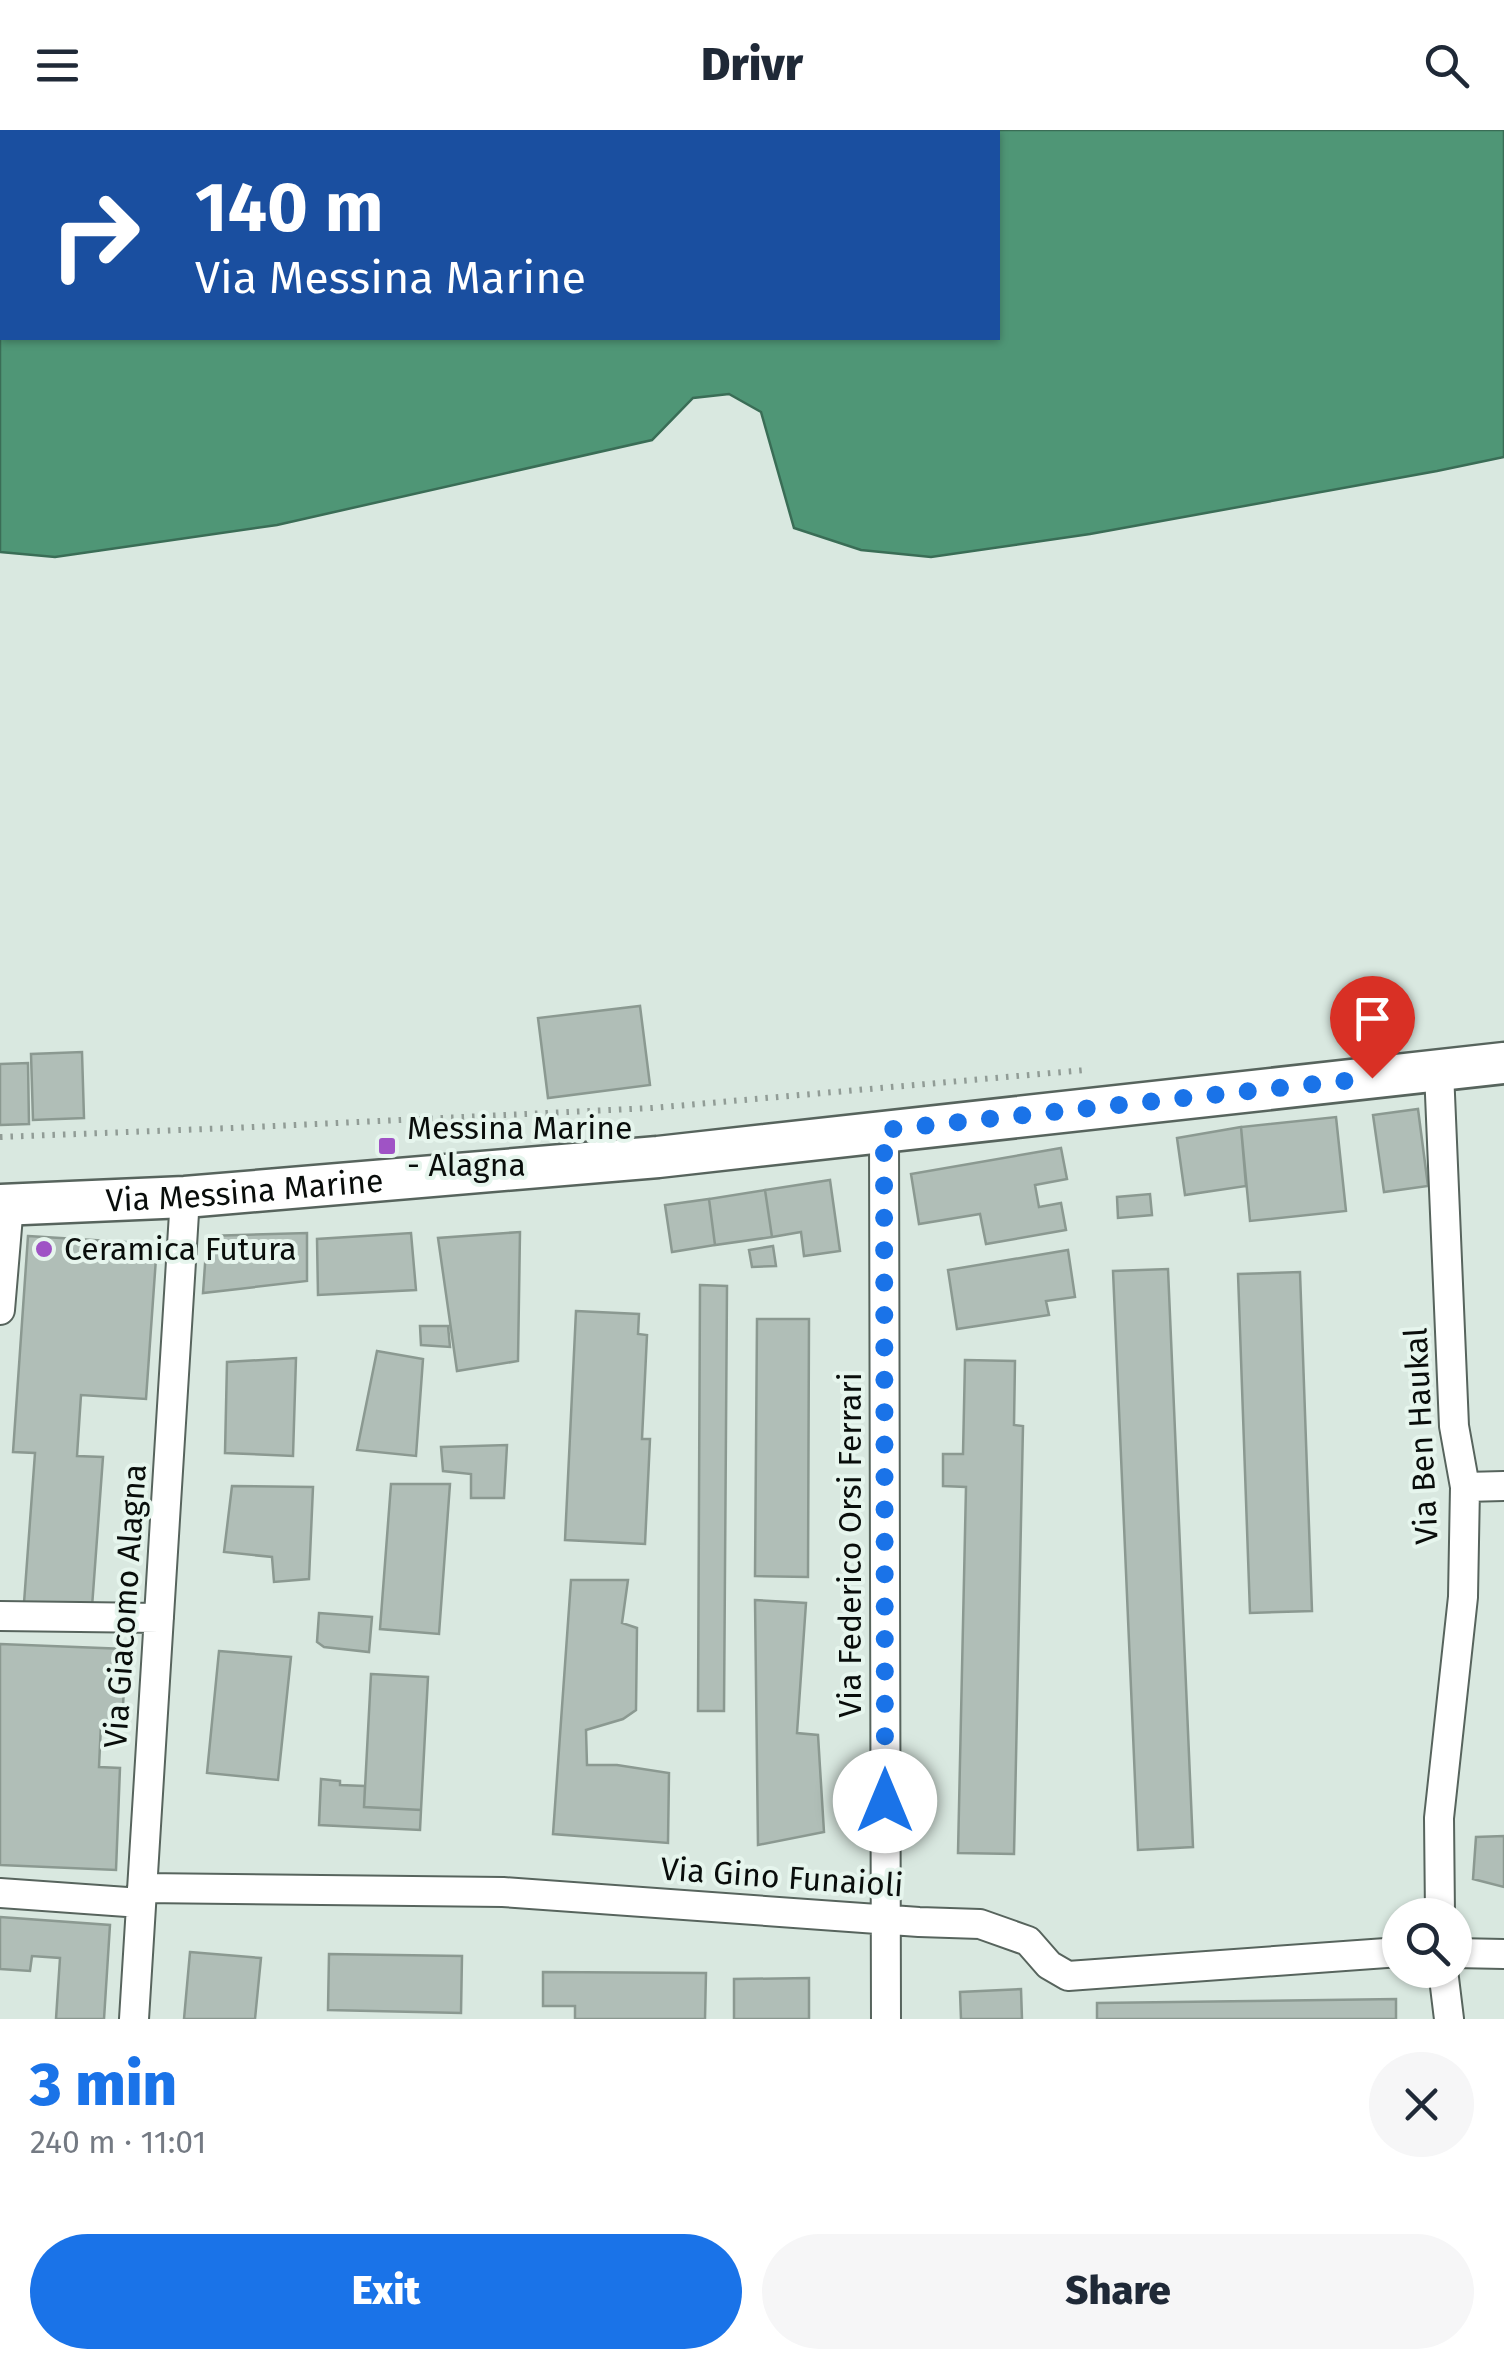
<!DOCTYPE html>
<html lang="en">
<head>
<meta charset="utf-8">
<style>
  body { margin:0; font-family:"Fira Sans",sans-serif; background:#f6f6f7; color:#1f2937; height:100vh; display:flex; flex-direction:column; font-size:38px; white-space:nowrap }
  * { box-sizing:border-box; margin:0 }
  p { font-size:32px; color:#747a83 }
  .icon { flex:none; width:55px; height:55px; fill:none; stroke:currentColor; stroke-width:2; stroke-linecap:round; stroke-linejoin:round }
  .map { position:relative; height:1889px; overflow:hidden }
  .details { display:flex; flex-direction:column; background:#fff; flex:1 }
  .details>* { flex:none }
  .guide { position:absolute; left:0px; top:0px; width:1000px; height:210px; box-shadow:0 2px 8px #0004; background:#1a4fa0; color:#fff; overflow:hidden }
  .fabs { position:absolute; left:1382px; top:1768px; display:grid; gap:20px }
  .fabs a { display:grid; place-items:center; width:90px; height:90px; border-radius:50%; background:#fff; box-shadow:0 2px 8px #0004; font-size:50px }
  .pin { position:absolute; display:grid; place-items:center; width:85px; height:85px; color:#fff; margin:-102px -42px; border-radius:50% 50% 50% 0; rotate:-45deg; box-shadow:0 0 10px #0007 }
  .pin .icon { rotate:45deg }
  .me { position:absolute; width:110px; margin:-55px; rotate:0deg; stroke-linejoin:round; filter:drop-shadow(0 0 8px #0008) }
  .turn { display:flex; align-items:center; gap:35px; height:210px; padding:0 30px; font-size:45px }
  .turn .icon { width:130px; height:130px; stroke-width:2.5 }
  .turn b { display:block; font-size:70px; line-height:85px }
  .round { display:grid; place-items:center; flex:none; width:105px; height:105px; border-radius:52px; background:#f6f6f7 }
  .head { display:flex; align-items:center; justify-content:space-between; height:170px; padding:0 30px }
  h1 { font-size:60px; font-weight:800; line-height:75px; color:#1a73e8 }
  .button { display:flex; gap:20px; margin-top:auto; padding:20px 30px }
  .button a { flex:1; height:115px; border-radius:60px; background:#1a73e8; color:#fff; font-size:40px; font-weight:800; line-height:115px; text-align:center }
  .button a+a { background:#f6f6f7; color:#1f2937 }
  header { display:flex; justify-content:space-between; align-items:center; height:130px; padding:0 30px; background:#fff; font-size:45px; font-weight:800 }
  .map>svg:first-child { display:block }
</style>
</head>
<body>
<header><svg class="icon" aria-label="menu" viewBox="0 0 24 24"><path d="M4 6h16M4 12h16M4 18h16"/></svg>Drivr<svg class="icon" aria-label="search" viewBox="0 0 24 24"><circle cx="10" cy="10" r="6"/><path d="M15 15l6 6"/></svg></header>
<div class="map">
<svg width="1504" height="1889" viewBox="0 0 1504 1889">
  <rect width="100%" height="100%" fill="#d9e8e0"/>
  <path fill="#4f9676" stroke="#3a6d56" stroke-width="2.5" fill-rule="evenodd" d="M0,0H1504V327L1437,341L1090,404L931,427L861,420L794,398L761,282L729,264L693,268L652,310L277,395L55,427L0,422ZM2,2H998V208H2Z"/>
  <path fill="#b0beb7" stroke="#8b9991" stroke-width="2.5" d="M640,876L650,955L548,968L538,888Z
    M82,922L84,988L33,990L31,924Z
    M28,933L29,994L0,995V934Z
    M1418,979L1428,1056L1384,1062L1373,985Z
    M1336,987L1346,1081L1250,1091L1241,997Z
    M1241,997L1246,1056L1185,1065L1177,1008Z
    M1061,1018L1067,1049L1035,1055L1039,1077L1061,1073L1066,1100L986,1114L980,1084L919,1094L911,1044Z
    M830,1050L840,1121L804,1126L801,1102L772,1107L765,1060Z
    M765,1060L772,1107L715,1115L709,1069Z
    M1150,1064L1152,1085L1118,1088L1117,1067Z
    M709,1069L715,1115L672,1122L665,1075Z
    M520,1102L518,1231L457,1241L438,1108Z
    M307,1103V1151L203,1163L207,1106Z
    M411,1103L416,1160L318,1165L317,1109Z
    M28,1106L157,1114L146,1269L81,1265L77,1326L103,1327L92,1477L24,1473L35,1323L13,1322Z
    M773,1116L776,1136L752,1137L749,1120Z
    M1068,1120L1075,1167L1046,1171L1049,1185L957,1199L948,1140Z
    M1168,1139L1193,1717L1138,1720L1113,1141Z
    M1300,1142L1312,1481L1250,1483L1238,1144Z
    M700,1155L727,1156L724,1581H698Z
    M576,1181L639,1184L638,1204L647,1205L642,1309H650L645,1414L565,1410Z
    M757,1189H809L808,1447L755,1446Z
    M420,1196H448L450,1217L421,1215Z
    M377,1221L423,1229L416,1326L357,1320Z
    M296,1228L293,1326L225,1323L227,1232Z
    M965,1230L1015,1231L1014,1295L1023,1296L1014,1724L958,1723L966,1357L943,1356V1324H963Z
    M507,1315L504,1368H471V1344L443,1341L441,1317Z
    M391,1354H450L439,1504L380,1499Z
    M232,1356L313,1357L309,1449L274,1452L272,1427L224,1422Z
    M571,1450H628L622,1493L637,1498L636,1580L623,1589L586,1600L587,1635H617L669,1643L668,1713L553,1704Z
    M755,1470L806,1473L797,1603L818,1605L824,1702L758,1715Z
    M319,1483L372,1487L369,1522L324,1517L317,1512Z
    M0,1514L126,1519L122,1595L101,1594L99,1637L120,1638L116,1740L0,1735Z
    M219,1521L291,1527L278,1650L207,1643Z
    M371,1544L428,1547L421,1680L364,1677Z
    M321,1649L340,1651V1655L365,1656L364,1677L421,1680L420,1700L319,1695Z
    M1504,1706V1757L1473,1749L1476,1707Z
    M0,1787L110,1795L104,1889H56L60,1828L32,1826L30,1841L0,1839Z
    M190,1822L261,1828L255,1889H184Z
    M329,1824L462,1826L461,1883L328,1880Z
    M543,1842L706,1843L705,1889H575V1876H543Z
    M809,1848V1889H734V1849Z
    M1021,1859L1022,1889H961L960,1862Z
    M1396,1869V1889H1097V1873Z"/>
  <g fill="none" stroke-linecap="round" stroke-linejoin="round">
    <g stroke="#57645d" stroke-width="32">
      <path id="minor" d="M1439,941L1454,1296L1465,1357L1463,1467L1439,1688L1440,1785
        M884,1000L886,1889
        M0,1180L9,1074
        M1465,1357L1504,1356
        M0,1486L159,1488
        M142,1758L503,1762L919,1792L980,1794L1028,1811L1049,1835L1068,1846L1400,1822
        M0,1763L141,1773
        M1455,1823L1504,1824
        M1443,1840L1449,1889
        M134,1889L185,1067"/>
    </g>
    <g stroke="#57645d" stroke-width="45">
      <g id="secondary">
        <path id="s1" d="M0,1075L185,1067L658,1027L1504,933"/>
      </g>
    </g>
    <path stroke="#919c96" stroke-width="6" stroke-dasharray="2.5 8" stroke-linecap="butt" d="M0,1007L232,998L652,978L1086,940"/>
    <use href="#minor" stroke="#fff" stroke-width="28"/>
    <use href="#secondary" stroke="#fff" stroke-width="40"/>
  </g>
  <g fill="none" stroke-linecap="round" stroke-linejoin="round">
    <path stroke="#1a73e8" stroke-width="18" stroke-dasharray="0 32.4" d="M885,1671L884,1000L1372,948"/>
  </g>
  <g fill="#9f53c5" stroke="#e6f5ed" stroke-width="4">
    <rect x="377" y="1006" width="20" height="20" rx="5"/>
    <circle cx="44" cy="1119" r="10"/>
  </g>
  <g text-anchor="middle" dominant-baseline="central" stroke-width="8" stroke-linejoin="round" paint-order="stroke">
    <g font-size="32" fill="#090d0b" stroke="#e6f5ed" text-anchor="start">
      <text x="407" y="998">Messina Marine<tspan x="407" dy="37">- Alagna</tspan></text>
      <text x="64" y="1119">Ceramica Futura</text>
    </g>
    <g font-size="32" fill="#090d0b" stroke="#e6f5ed">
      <text stroke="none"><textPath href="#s1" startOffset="245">Via Messina Marine</textPath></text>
      <text transform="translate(1421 1306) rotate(-93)">Via Ben Haukal</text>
      <text transform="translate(850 1415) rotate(-90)">Via Federico Orsi Ferrari</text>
      <text transform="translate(125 1476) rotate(-86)">Via Giacomo Alagna</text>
      <text transform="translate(782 1747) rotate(4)">Via Gino Funaioli</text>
    </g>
  </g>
</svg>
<div class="fabs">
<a><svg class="icon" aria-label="search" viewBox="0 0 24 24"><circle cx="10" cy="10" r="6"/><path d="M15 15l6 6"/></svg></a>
</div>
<div class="pin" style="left:1372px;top:948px;background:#d93025"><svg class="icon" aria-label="arrive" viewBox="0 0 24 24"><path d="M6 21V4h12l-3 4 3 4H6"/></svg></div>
<svg class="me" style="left:885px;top:1671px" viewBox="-20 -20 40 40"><circle r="19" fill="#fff"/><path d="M0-13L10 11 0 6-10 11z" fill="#1a73e8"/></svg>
<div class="guide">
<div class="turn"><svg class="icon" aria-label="right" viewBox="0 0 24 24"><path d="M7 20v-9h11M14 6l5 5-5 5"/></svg><div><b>140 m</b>Via Messina Marine</div></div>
</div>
</div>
<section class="details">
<div class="head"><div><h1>3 min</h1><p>240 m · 11:01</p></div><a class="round"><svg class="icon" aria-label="close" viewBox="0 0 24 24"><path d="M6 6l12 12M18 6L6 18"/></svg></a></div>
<div class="button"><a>Exit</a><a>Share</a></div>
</section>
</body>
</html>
